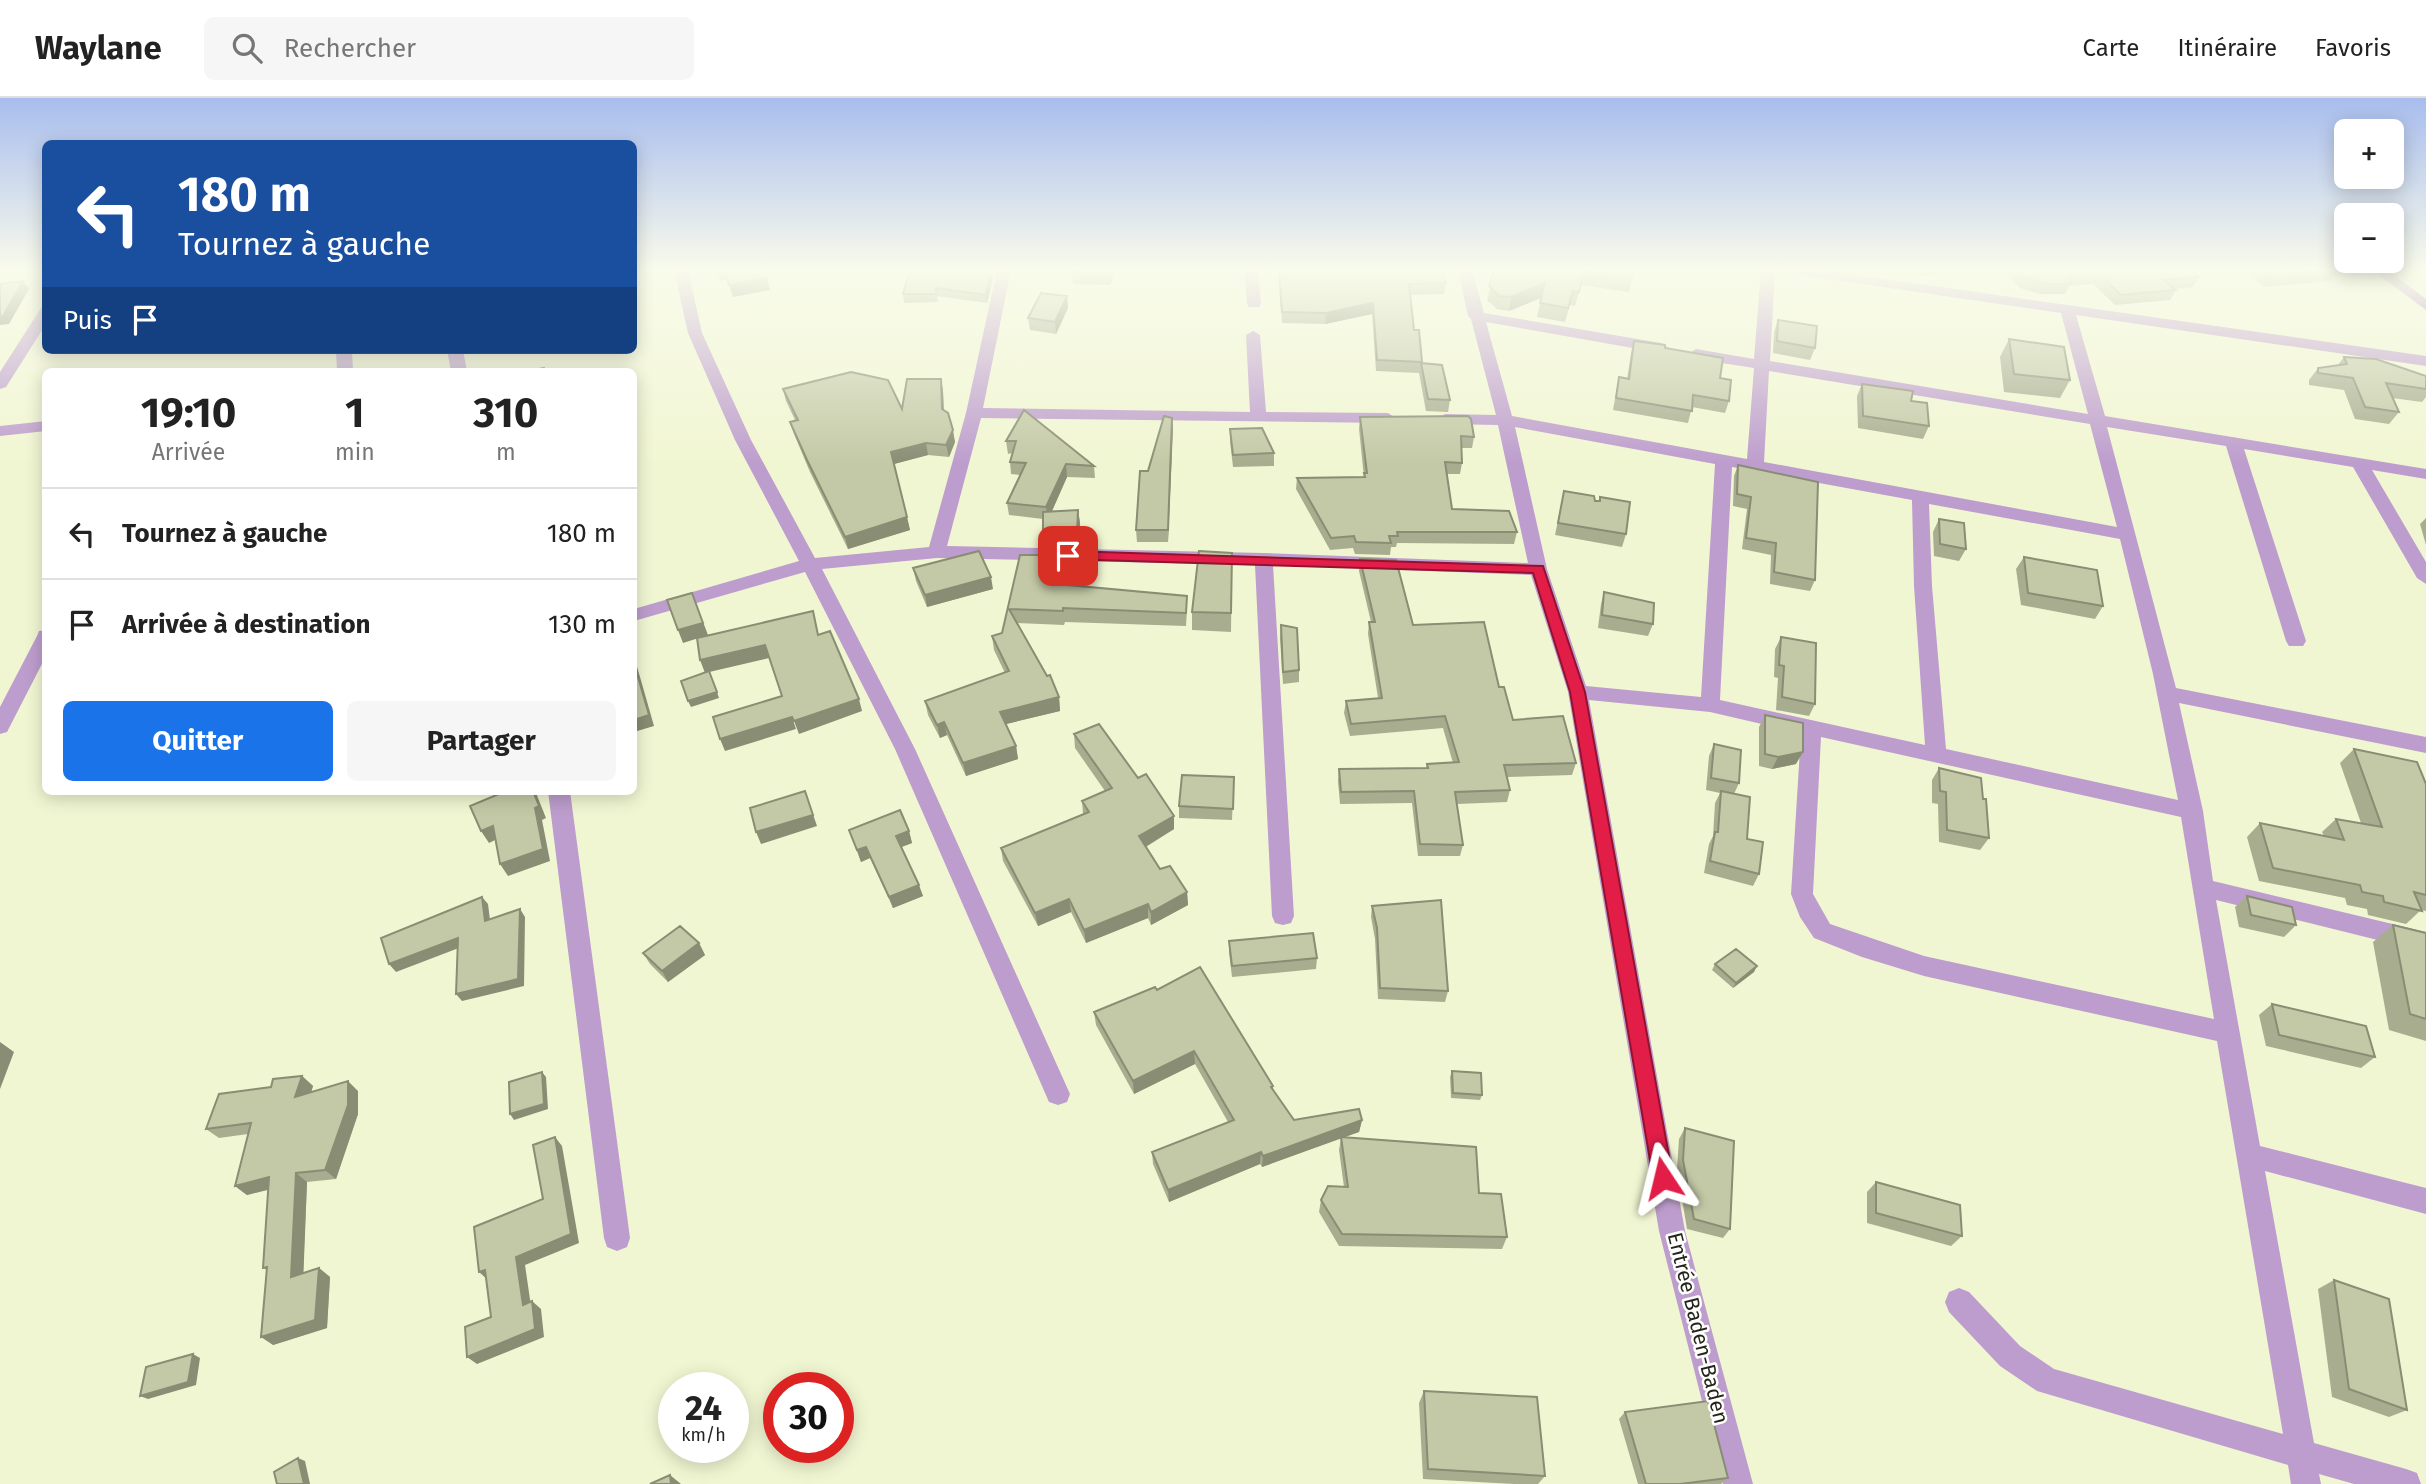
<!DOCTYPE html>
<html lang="fr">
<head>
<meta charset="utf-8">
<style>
  body { margin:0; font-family:"Fira Sans",sans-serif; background:#f6f6f6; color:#222; height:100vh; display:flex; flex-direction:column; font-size:26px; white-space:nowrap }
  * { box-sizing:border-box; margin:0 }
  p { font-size:23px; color:#767676 }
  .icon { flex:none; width:38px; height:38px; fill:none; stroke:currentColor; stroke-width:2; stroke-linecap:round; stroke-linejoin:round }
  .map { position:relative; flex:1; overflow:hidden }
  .side { position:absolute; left:42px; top:270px; width:595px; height:427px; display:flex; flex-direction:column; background:#fff; border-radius:10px; box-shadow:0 4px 18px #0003 }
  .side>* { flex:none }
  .guide { position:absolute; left:42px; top:42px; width:595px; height:214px; border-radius:10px; box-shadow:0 4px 18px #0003; background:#1a4fa0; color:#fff; overflow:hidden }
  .tools { position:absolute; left:2334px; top:21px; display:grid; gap:14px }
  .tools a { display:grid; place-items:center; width:70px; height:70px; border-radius:10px; background:#fff; box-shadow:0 4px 18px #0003; font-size:35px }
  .speed { position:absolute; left:658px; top:1274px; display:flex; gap:14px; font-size:35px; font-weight:700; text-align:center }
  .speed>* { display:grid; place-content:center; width:91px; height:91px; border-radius:50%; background:#fff; box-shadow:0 4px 18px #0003; line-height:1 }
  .speed small { font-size:18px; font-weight:400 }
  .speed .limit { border:10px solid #d22; background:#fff; color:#111 }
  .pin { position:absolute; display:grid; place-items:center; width:60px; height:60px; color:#fff; margin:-30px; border-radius:14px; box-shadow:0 4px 10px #0006 }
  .me { position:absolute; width:77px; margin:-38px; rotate:350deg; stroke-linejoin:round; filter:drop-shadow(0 0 5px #0008) }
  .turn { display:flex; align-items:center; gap:24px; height:147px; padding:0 21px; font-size:32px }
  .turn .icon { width:91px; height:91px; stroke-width:2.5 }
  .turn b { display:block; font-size:49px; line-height:60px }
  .then { display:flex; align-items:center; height:66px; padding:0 21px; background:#0003; gap:14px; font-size:26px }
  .eta { display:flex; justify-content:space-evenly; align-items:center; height:119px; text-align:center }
  .eta b { font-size:42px; font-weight:700; line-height:49px }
  .primary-button { display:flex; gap:14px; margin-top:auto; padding:14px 21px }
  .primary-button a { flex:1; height:80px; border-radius:10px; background:#1a73e8; color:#fff; font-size:28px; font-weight:700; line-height:80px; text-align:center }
  .primary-button a+a { background:#f6f6f6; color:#222 }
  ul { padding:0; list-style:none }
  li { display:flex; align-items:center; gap:21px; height:91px; padding:0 21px; border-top:2px solid #e0e0e0 }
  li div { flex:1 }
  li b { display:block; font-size:26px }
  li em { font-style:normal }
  header { display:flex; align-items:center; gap:42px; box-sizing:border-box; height:98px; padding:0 35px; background:#fff; border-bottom:2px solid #e0e0e0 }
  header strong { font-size:33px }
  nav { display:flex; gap:38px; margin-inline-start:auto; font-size:24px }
  .search { width:490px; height:63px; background:#f6f6f6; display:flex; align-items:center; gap:18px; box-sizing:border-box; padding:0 24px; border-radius:10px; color:#767676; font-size:26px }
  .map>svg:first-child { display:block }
</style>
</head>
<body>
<header>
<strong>Waylane</strong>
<div class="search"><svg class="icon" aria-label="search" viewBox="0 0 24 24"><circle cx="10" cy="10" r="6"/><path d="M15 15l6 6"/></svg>Rechercher</div>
<nav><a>Carte</a><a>Itinéraire</a><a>Favoris</a></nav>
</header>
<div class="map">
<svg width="2426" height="1386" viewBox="0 0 2426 1386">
  <rect width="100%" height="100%" fill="#f1f6d2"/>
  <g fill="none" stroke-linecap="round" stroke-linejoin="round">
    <path fill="#bd9dcd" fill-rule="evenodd" d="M0,172H13L11,175L0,176Z
      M674,172H688L702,235L751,342L815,460L929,449L966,315L997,172H1011L983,310L1250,314L1246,237L1253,233L1260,237L1266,314L1388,315L1396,320L1388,325L981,320L947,448L1264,455L1528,465L1498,327L1445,326L1437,321L1445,316L1496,317L1471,221L1468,218L1458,172H1472L1484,215L1661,245L1669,250L1661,255L1486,224L1512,318L1747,361L1754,270L1696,261L1688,256L1696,251L1754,261L1761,172H1775L1770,263L2088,316L2061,215L1793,176L1786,172H1822L2426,258V268L2076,217L2105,318L2426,371V381L2372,372L2426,464V486L2417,480L2353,369L2244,351L2306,543L2303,548H2289L2286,543L2226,348L2107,329L2176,590L2426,639V655L2179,605L2203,713L2213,783L2426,834V854L2216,802L2260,1048L2426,1090V1116L2265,1073L2314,1345L2406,1371L2417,1375L2421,1386H2354L2319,1376L2321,1386H2291L2288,1367L2037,1293L2000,1268L1949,1214L1945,1204L1949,1194L1959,1190L1969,1194L2020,1248L2054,1271L2283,1336L2217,943L1924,878L1862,859L1814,840L1800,819L1791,796L1801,635L1710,614L1589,602L1685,1133L1753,1386H1723L1659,1133L1568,594L1531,477L1273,467L1294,818L1291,825L1283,827L1275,825L1272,818L1255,467L937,460L822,471L915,651L1070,996L1067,1004L1058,1007L1049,1004L895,651L805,474L634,523V511L799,463L735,342L688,235ZM1769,273L2090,326L2117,429L1764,364ZM1515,329L1715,366L1701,599L1586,588L1547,471ZM1732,369L1912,402L1914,488L1925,647L1720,602ZM1929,406L2120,441L2153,576L2178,702L1946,651L1932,488ZM1821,639L2181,719L2214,921L1924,858L1830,826L1813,796Z
      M1244,172H1258L1261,206L1259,209H1249L1247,206Z
      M46,209V226L6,289L0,291V274L41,210Z
      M336,252H352L353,273H337Z
      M447,252H463L467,273H451Z
      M46,323V333L0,338V328Z
      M46,532V558L7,634L0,636V609L37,538L39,533Z
      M548,693H570L630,1140L627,1149L617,1153L607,1149L604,1140Z"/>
    <path fill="#a272b9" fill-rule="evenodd" d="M2372,172H2388L2426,201V212Z"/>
  </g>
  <path fill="#a8ad8f" d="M991,172L993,180L987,205L937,198L938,204L904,205L903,196Z
    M1116,172L1110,187L1073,186L1072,174Z
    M1278,172H1443L1446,185L1444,196L1410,197L1414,232H1419L1421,265L1450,302L1448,314L1426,313L1419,275L1376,273L1372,216L1325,226L1282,225Z
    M1494,172H1634L1629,194L1581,187L1575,208L1570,207L1565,224L1537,219L1541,200L1509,213L1497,211L1487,202Z
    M1894,172H2190L2199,179L2193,189L2174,191L2176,192L2170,202L2115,207L2093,186L2069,188L2065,196H2040L2020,190L2004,174L1920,178L1916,173Z
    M2244,172H2343L2339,178L2333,179L2330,183L2264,189Z
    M1067,198L1068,210L1056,236L1030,232L1028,220Z
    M1778,222L1815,250L1810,262L1773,255L1774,234Z
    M2009,241L2070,282L2060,300L2004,294L2000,259Z
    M1634,243L1665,250L1720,280L1729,303L1725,315L1692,309L1688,325L1613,312L1619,279L1627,281L1631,255Z
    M2344,259L2426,278V299L2422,304L2392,300L2399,314L2389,326L2355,321L2344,292L2309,287V282L2318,270L2338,267Z
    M941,281L943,293L944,312L955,344L949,359L928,357L894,366L910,432L848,451L810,374L794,336L790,324L795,322L786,303L783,291L902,311Z
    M1862,286L1911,303L1929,328L1923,341L1858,330L1857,298Z
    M1024,312L1094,368L1095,380L1067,379L1052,413L1078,412L1080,425L1078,448H1044L1043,435V421L1009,417L1007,405L1020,377L1011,376L1010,364L1012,355L1008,356L1006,343Z
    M1360,319L1474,339L1472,350H1462V365L1460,376H1447L1452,411L1517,434L1514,446L1397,445L1396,449H1391L1390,457L1355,456L1353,450L1330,452L1296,391L1297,380L1364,379L1359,331Z
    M1172,320L1168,444H1137L1136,432Z
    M1230,331L1274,355V368L1233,369L1230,343Z
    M1738,367L1815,482L1810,493L1770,486L1771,457L1742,451L1747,411L1733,408L1734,378Z
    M1564,393L1595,403L1626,436L1622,449L1555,437Z
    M2426,420V447L2420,426Z
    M1939,421L1966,451L1959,463L1934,458L1933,434Z
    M1074,452L1075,466L1071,487L1187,512L1186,528L1065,524L1064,527L1017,525L1059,599L1060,613L1006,626L1016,648L1018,661L966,678L947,637L940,640L928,617L925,603L1005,575L994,552L992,538L1002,535L1020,457H1042Z
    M1232,455L1231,534L1192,532V514Z
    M2024,459L2103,508L2095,521L2021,507L2016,471Z
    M1360,461L1413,527L1499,589L1513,622L1576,665L1572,677L1507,679L1510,692L1507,704L1457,706L1463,747L1460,758H1418L1412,705L1340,706L1338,683L1339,671L1426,670L1427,666L1453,665L1443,630L1350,638L1344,615L1346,603L1378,600L1368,536L1369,524H1371L1359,473Z
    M913,470L993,491L927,509L916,483Z
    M1604,494L1653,526L1648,538L1598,530L1601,506Z
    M1281,527L1299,572V584L1283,586L1280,540Z
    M1781,539L1815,606L1809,618L1776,612L1778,580L1774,579L1775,551Z
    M1765,617L1796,666L1772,671L1759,668V629Z
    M1074,636L1174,731L1146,749L1160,771L1187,794L1188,807L1151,827L1148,820L1086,845L1071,814L1038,828L1003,763L1001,750L1083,716L1082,703L1105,693L1075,650Z
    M1714,646L1739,685L1734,696L1747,741L1759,776L1753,788L1704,775L1709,746L1713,738L1715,705L1720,695L1706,692L1709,658Z
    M2354,651L2426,686V813L2421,812L2406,826L2368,817L2367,811L2347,807L2345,800L2259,783L2247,739L2260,725L2324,738L2322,734L2336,721L2361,725L2340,665Z
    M1939,670L1983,701L1989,740L1980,752L1939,744L1938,706L1932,705V682Z
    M1234,679L1232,722L1179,720V708Z
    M849,732L909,733L912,745L901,749L923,798L893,810L870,760L861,764Z
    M2247,798L2296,827L2284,839L2239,829L2235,809Z
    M1372,808L1448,893L1445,904L1378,901L1375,841L1371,819Z
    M2393,827L2426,835V943L2389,932L2373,844Z
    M1229,843L1317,860L1316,871L1232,879L1229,854Z
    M699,845L705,857L668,884L650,866L643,855Z
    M1715,866L1754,874L1733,890L1712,872Z
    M1157,892L1273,988V992L1294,1022H1362L1359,1034L1344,1039L1479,1095L1507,1139L1502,1151L1339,1148L1319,1114L1321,1102L1344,1089L1339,1052L1341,1040L1262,1069L1260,1066L1169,1104L1153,1066L1152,1054L1228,1024L1195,966L1134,996L1096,927L1094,914Z
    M2272,906L2375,959L2361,970L2266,948L2259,917Z
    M1452,973L1482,997L1480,1002L1451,1000L1450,979Z
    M302,978L313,988L311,995L358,993V1016L336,1081L307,1084L303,1175L319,1170L330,1179L327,1230L273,1247L267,1172L263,1170L268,1092L247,1097L235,1088L248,1036L219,1040L206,1031L271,989Z
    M1685,1030L1730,1131L1723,1140L1687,1131L1677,1071L1679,1041Z
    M1876,1084L1962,1138L1951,1148L1867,1125V1094Z
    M2334,1182L2407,1312L2389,1319L2332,1299L2318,1191Z
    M1424,1293L1545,1378L1538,1386H1514L1423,1381L1419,1305Z
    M1625,1314L1728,1380L1721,1386H1638L1619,1321Z"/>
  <path fill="#888d74" d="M717,172H724L726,182L721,183Z
    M991,172L993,180L987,205L986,197Z
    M1111,172H1116L1110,187V176Z
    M767,180L770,192L733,199L729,187Z
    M23,183L29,191L9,226L0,227V219Z
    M1545,185L1543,199L1509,213L1511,199Z
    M1067,198L1068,210L1056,236L1055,224Z
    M1373,205L1372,216L1325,226L1326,215Z
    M941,281L943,293L944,323L942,311Z
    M1172,320L1173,331L1168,444V432Z
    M953,332L955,344L949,359L946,347Z
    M926,345L928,357L894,366L891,354Z
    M1066,366L1067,379L1048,422L1046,409Z
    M1078,412L1080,425L1078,448L1077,436Z
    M907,419L910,432L848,451L845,439Z
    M1074,452L1075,466L1069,501L1068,487Z
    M991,479L993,491L927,509L925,497Z
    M692,495L708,537L683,545L678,532Z
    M765,547L769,560L705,575L700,562Z
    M634,558L654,628L634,634Z
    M717,594L719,600L691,609L688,603Z
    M1059,599L1060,613L1002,627L1000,614Z
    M859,601L862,613L799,636L794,623Z
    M792,619L796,631L725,653L720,641Z
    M944,624L947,637L940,640L937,627Z
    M1016,648L1018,661L966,678L963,665Z
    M1803,654L1796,666L1772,671L1778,659Z
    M533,693H534L536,695L546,720L542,722L550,763L508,778L500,766L535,710Z
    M805,693L817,728L761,746L756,734Z
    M1174,718V731L1140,752L1139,738Z
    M493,728L501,739L489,745L481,733Z
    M909,733L912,745L899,750L896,738Z
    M866,749L870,760L861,764L857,752Z
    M919,787L923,798L893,810L889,799Z
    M1187,794L1188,807L1151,827V814Z
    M482,799L488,806L491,830L485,823Z
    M1069,801L1071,814L1038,828L1035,815Z
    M1148,806V820L1086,845L1084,832Z
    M520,811L525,819L524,888L462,903L456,896Z
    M458,840L464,848L396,874L389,866Z
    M699,845L705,857L668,884L662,873Z
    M1757,868L1754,874L1733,890L1736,885Z
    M0,944L14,954L0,991Z
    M1194,953L1195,966L1134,996L1133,983Z
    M542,974L546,979L548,1011L514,1022L510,1016Z
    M302,978L313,988L306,1009L295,999Z
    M348,983L358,993V1016L336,1081L325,1072Z
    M1362,1022L1359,1034L1262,1069L1263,1058Z
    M555,1039L562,1048L579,1145L525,1167L532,1215L523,1207L516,1159L571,1136Z
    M1261,1054L1260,1066L1169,1104L1168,1092Z
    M296,1075L307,1084L303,1187L291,1179Z
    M269,1079L281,1088L247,1097L235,1088Z
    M319,1170L330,1179L327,1230L273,1247L261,1239Z
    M485,1172L488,1182L479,1174Z
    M532,1203L541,1211L544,1239L477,1266L467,1259Z
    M193,1256L200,1260L196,1287L148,1301L140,1298Z
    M298,1360L305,1363L310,1386H304Z
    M670,1377L681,1386H671Z"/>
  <path fill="#c3c9a6" stroke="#888d74" stroke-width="2" d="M724,172H764L767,180L729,187Z
    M910,172H991L986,197L936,190V196H903Z
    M1073,172H1111L1110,176L1072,174Z
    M1279,172H1443L1446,185L1409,186L1414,232H1419L1422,264L1377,262L1373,205L1326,215L1282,214Z
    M1494,172H1634L1632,180L1584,173L1579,194L1573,193L1568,210L1540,205L1545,185L1511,199L1499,198L1489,188Z
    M2017,172H2190L2199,179L2163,182L2176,192L2121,197L2099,176L2071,178L2070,186H2045L2025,180Z
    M2265,172H2333L2271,177Z
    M23,183L3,218L0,219V186Z
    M1041,195L1067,198L1055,224L1028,220Z
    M1778,222L1817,228L1815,250L1777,243Z
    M2009,241L2064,249L2070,282L2014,276Z
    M1634,243L1665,247V250L1723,260L1720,280L1731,282L1729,303L1693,297L1692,313L1616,300L1619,279L1629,281Z
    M2344,259L2376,261L2426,278V291L2386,285L2399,314L2365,309L2353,280L2318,275V270L2347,266Z
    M1421,265L1442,267L1450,302L1428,301Z
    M544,270L545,273H529Z
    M851,274L888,282L902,311L907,281H941L942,311L948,315L953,332L946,347L926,345L891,354L907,419L845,439L807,362L790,324L798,322L783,291Z
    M1862,286L1913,293L1911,303L1927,305L1929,328L1863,318Z
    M1024,312L1094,368L1066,366L1046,409L1007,405L1026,365L1010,364L1016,343H1006Z
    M1164,318L1172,320L1168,432H1136L1140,373H1148Z
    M1468,318L1471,321L1474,339L1461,338L1462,365L1445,364L1452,411L1509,413L1517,434H1397L1398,438H1389L1391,445L1356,444L1354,438L1331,440L1297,380L1365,379L1364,375H1367L1360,319Z
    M1262,330L1274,355L1233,357L1230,331Z
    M1738,367L1818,384L1815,482L1774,474L1776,445L1746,440L1751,399L1737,396Z
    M1564,393L1594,398L1595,403H1600V399L1630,404L1626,436L1558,425Z
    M1078,412L1077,436L1043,435V414Z
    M1939,421L1964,425L1966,451L1940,446Z
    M1042,451L1074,452L1068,487L1187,498L1186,515L1063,510V513L1009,511L1047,578L1050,577L1059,599L1000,614L1016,648L963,665L944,624L937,627L925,603L1009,573L992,538L1002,535L1020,457H1042Z
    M979,453L991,479L925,497L913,470Z
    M1199,453L1232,455L1231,515L1192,514Z
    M2024,459L2097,472L2103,508L2028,495Z
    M1360,461L1396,462L1413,527L1484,524L1499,589H1504L1513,622L1563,618L1576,665L1504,667L1510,692L1455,694L1463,747L1420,746L1414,693L1341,694L1339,671L1428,670L1427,666L1459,664L1445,618L1351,626L1346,603L1382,600L1369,524H1375Z
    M1604,494L1654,505L1653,526L1602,517Z
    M692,495L703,525L678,532L667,502Z
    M813,513L818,537L830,533L859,601L794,623L792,619L720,641L713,619L782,598L765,547L700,562L697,540Z
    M1281,527L1297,530L1299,572L1283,574Z
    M1781,539L1816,545L1815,606L1782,599L1784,568L1779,567Z
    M634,565L649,617L634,622Z
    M709,573L717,594L688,603L681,583Z
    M1765,617L1803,625V654L1778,659L1765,656Z
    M1099,626L1138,680L1146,676L1174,718L1139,738L1160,771L1170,768L1187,794L1151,814L1148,806L1084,832L1069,801L1035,815L1001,750L1089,714L1082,703L1112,690L1074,636Z
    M1714,646L1741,652L1739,685L1711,680Z
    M2354,651L2417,664L2426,686V797L2414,794L2422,813L2384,804L2383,798L2362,794L2360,787L2273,770L2260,725L2344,742L2336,721L2382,729Z
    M1939,670L1981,680L1983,701H1986L1989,740L1947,732L1946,694L1940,693Z
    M1182,677L1234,679L1233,711L1179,708Z
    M506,693H533L539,708L535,710L543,751L500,766L493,728L481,733L470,708Z
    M805,693L813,717L756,734L750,710Z
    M1721,693L1750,699L1747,741L1763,744L1759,776L1710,763L1715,734H1718Z
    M900,712L909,733L896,738L919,787L889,799L866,749L857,752L849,732Z
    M2247,798L2292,809L2296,827L2251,817Z
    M482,799L485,823L520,811L518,881L456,896L458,840L389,866L381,840Z
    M1441,802L1448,893L1380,890L1377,830L1372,808Z
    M2393,827L2426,835V921L2410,916Z
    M680,828L699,845L662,873L643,855Z
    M1313,835L1317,860L1232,868L1229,843Z
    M1736,851L1757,868L1736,885L1715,866Z
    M1200,869L1273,988L1271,989L1294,1022L1359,1011L1362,1022L1263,1058L1261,1054L1168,1092L1152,1054L1234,1022L1194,953L1133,983L1094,914L1155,889L1157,892Z
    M2272,906L2366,928L2375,959L2279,937Z
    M1452,973L1481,975L1482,997L1453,995Z
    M542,974L544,1006L510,1016L509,984Z
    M302,978L295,999L348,983V1007L325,1072L296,1075L291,1179L319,1170L315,1222L261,1239L267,1169L263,1170L269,1079L235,1088L251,1025L206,1031L219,996L271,989L273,981Z
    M1685,1030L1734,1043L1730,1131L1694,1121L1683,1062Z
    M555,1039L571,1136L516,1159L523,1207L532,1203L535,1231L467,1259L465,1229L491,1219L485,1172L479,1174L474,1129L543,1101L533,1047Z
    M1341,1039L1476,1049L1479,1095L1501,1096L1507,1139L1342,1136L1321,1102L1328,1088L1348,1089Z
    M1876,1084L1960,1107L1962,1138L1876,1115Z
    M2334,1182L2389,1201L2407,1312L2349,1291Z
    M193,1256L188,1284L140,1298L146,1269Z
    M1424,1293L1537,1299L1545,1378L1428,1371Z
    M1708,1303L1728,1380L1680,1386H1646L1625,1314Z
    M298,1360L304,1386H277L274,1374Z
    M670,1377L671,1386H650Z"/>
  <linearGradient id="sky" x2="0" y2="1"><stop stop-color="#a8bdee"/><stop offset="0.47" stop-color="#f9fbeb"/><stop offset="1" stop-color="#f9fbeb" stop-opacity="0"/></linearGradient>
  <rect width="2426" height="366" fill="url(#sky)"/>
  <path fill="#e11d48" stroke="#92132f" stroke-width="2" d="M1068,453L1543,468L1585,594L1673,1080L1670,1087L1663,1089L1656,1087L1653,1080L1570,594L1533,475L1063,461V454Z"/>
  <g text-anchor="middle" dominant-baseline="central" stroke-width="5" stroke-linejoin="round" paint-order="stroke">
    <g font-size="21" fill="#242518" stroke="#fff">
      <text transform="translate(1698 1230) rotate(76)">Entrée Baden-Baden</text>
    </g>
  </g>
</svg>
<div class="tools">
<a>+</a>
<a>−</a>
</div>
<div class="speed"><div>24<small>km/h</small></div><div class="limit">30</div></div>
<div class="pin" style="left:1068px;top:458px;background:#d93025"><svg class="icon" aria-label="arrive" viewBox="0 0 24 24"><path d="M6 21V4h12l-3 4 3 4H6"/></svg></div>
<svg class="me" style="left:1663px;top:1080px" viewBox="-20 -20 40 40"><path d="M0-17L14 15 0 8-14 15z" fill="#e11d48" stroke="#fff" stroke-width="4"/></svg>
<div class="guide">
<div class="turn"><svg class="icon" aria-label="left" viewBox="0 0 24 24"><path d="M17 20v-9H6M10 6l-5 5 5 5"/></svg><div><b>180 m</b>Tournez à gauche</div></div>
<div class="then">Puis<svg class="icon" aria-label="arrive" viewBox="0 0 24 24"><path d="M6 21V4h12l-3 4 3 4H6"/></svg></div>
</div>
<section class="side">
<div class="eta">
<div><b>19:10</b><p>Arrivée</p></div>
<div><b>1</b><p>min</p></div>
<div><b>310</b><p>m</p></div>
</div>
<ul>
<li><svg class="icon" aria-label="left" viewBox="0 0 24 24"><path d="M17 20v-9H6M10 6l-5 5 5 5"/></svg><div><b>Tournez à gauche</b></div><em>180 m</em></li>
<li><svg class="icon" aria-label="arrive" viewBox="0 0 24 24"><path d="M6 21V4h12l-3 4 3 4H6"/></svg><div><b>Arrivée à destination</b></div><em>130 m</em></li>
</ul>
<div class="primary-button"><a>Quitter</a><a>Partager</a></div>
</section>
</div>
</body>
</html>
